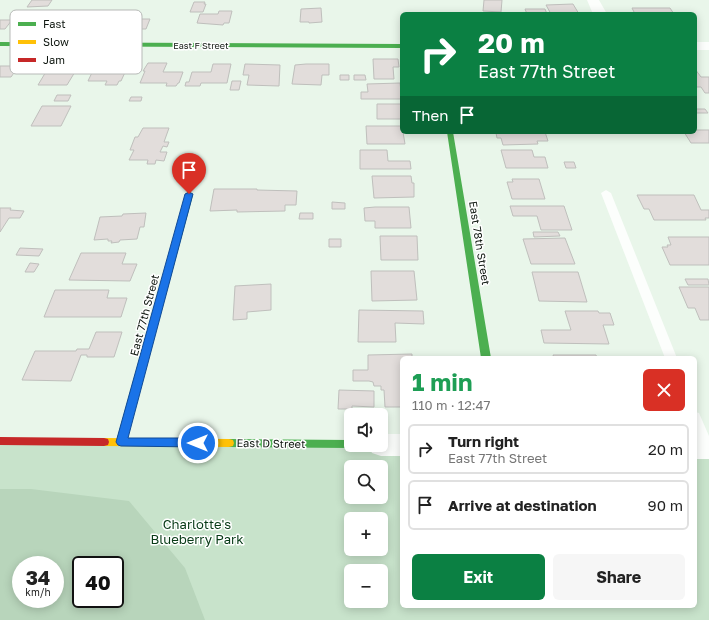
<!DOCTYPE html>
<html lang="en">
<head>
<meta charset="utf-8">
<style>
  body { margin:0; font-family:"Golos Text",sans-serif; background:#f6f6f6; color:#222; height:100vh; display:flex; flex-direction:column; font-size:15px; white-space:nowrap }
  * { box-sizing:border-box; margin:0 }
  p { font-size:13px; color:#767676 }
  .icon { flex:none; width:22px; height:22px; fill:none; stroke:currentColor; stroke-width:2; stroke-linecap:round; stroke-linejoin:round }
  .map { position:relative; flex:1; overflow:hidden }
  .sheet { position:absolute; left:400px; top:356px; width:297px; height:252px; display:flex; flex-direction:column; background:#fff; border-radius:6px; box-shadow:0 2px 10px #0003 }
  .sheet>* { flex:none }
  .banner { position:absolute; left:400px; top:12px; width:297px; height:122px; border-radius:6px; box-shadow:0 2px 10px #0003; background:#0b8043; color:#fff; overflow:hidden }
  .fabs { position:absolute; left:344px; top:408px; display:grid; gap:8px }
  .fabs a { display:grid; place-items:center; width:44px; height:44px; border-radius:6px; background:#fff; box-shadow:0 2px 10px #0003; font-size:20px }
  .speed { position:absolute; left:12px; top:556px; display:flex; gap:8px; font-size:20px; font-weight:700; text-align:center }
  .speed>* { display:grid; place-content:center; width:52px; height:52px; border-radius:50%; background:#fff; box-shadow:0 2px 10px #0003; line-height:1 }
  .speed small { font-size:10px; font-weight:400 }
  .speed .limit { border:2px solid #111; border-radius:6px; background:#fff; color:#111 }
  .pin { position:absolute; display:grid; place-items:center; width:34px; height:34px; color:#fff; margin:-41px -17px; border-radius:50% 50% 50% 0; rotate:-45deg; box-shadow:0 0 4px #0007 }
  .pin .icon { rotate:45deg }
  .me { position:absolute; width:44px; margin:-22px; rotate:270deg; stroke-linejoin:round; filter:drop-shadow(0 0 3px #0008) }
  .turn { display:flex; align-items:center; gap:14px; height:84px; padding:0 12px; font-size:18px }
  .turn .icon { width:52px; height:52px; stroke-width:2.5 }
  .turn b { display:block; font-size:28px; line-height:34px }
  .then { display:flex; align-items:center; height:38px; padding:0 12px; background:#0003; gap:8px; font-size:15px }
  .round { display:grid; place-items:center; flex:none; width:42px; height:42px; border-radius:6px; background:#f6f6f6 }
  .overview { display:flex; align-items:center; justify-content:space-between; height:68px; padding:0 12px }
  h1 { font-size:24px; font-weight:700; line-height:30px; color:#1e9e55 }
  .cta { display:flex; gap:8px; margin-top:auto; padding:8px 12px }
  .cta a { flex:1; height:46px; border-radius:6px; background:#0b8043; color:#fff; font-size:16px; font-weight:700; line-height:46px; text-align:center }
  .cta a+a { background:#f6f6f6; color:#222 }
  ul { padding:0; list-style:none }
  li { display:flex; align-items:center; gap:12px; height:50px; margin:0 8px 6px; padding:0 4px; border:2px solid #e0e0e0; border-radius:6px }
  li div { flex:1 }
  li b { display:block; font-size:15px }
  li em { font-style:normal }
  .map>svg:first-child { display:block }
</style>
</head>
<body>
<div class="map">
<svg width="709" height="620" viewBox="0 0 709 620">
  <rect width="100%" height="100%" fill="#e9f6ea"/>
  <path fill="#c8e3cb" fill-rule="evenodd" d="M0,441L402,445V606H695V448H709V620H0ZM351,467H381V497H351ZM351,519H381V549H351ZM21,565H55V599H21ZM81,565H115V599H81ZM351,571H381V601H351Z"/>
  <path fill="#b8d5bb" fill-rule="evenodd" d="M0,489H31L129,501L185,568L205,620H0ZM21,565H55V599H21ZM81,565H115V599H81Z"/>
  <path fill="#e2dddb" stroke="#bfbfbc" d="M32,0H52L48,6L27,7Z
    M484,0H502L501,12L483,11Z
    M194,2H205L204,4H206L203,12H190Z
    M573,4L579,14H551L546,5Z
    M321,8L322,22L309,23V22H300L301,9Z
    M632,8H670L674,14H635Z
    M525,9H545L547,14H527Z
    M219,11H232L229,23H224L223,25L197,23L200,14H218Z
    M120,13H138L135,19H150L146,29H113Z
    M0,20H12L5,29H0Z
    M373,59H398L399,67H393L394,79H374Z
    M63,62H81L67,85H38L47,70L59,69Z
    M97,62H116L114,67L127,68L121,81H119L117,85H105L107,81H88Z
    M148,63H167L163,72H183L179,83H178L176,86H166L167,83H140L145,71H143Z
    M213,64H231L227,83H201L200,86H185L186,82H189L192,72H211Z
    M245,64L280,65L279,86L247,85L249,75H243Z
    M306,64H329V75H322L321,85L292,84L295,65Z
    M0,66H19L11,77H0Z
    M695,69L701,77H709V93H705L701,87H695Z
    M340,75H349V80H340Z
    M354,75H365L366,80H354Z
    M232,81H241L239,90H230Z
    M400,83L402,99H361V92H368L367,84Z
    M57,95H71L68,101H54Z
    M131,97H142L141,101H129Z
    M377,104H402V119H377Z
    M42,106H71L61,126H31Z
    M695,109H705L708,113H696Z
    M366,126H402L405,144H367Z
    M143,128H169L164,142H169L167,147L163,146L160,152H167L164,161L156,160L155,164H147L148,160H129L134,150H130L135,137H138Z
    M695,130H709V143H691L684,132H695Z
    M545,132L548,141H537L538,144L503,145L501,138H497L496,133Z
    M360,150H387L388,161H410L411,169H360Z
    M501,150H532L534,157H545L548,168H506Z
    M564,162H574L576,168H566Z
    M372,176H411L412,183H414V197L374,198Z
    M512,179H539L545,199H512L507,182H513Z
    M214,189H257V190L297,191L296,205H285V211L237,212V210L210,211Z
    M637,195H694L701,210H709V218H705L706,220H654L649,209H644Z
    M332,202L345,203V209H332Z
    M510,206H564L572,230H541L537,216H513Z
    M375,207H409L411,228H375V221H365L364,208Z
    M0,208H11L10,210L24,211L20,218H9L0,232Z
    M146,213L144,227H140L137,239L120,240L119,242L111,243L112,241H108V239L94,240L100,217L122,216L123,214Z
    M300,213H313V219H299Z
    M533,232H558L560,236L534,237Z
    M380,236H417L418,260H381Z
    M668,237H709V265H670L662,247H668L667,245H671Z
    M565,238L575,264H531L523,239Z
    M329,239H341V247H329Z
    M20,248L43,249L39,256L16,255Z
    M81,253H126L122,264H137L130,281L69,280Z
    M30,263L39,264L34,272H25Z
    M371,271H414L417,300L372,301Z
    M532,272H578L587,302L539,301Z
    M685,279H708L709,285H688Z
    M271,284V310L247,312V319L233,320L235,286Z
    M679,287H709V320H700L695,308H688Z
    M55,290H109L107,298H127L121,317H44Z
    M359,310L423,311L424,324L395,323L396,342H358Z
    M565,311H598L599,313H610L614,325H603L609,344L544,343L541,330H571Z
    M96,332H122L114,357H87V355H81L71,381L22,380L35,351H76L77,349H89Z
    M412,354V358H402V407H385L384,390H381V386H374L373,382L369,381H353V370H368V355Z
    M553,355H596L597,358H554Z
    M339,390L374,391V407L352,406V409H338Z"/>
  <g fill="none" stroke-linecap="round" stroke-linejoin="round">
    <path fill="#fcfefc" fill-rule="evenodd" d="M606,190L611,193L677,358H665L601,193Z
      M695,412L699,413L709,436V453L702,452L695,434Z"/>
    <path fill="#fcfefc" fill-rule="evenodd" d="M587,0H599L607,14H593Z
      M695,42H709V50H695Z
      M381,434H402V456H381L372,453L368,445H381Z
      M695,437H709V459H695Z"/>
    <path fill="#4caf50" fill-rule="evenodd" d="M0,42L402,44V48L0,46Z
      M447,132H453L491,358H481Z
      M186,193H189L193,195L126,442L125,445L121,446L117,445L116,442Z
      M229,439L351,440V445H356L355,447L351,448L229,447L225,446L224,443L225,440Z"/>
    <path fill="#ffc107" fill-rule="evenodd" d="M104,438L229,439L233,440L234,443L233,446L229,447L104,446L100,445L99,442L100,439Z"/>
    <path fill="#c62828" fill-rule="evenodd" d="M0,437L104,438L108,439L109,442L108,445L104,446L0,445Z"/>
  </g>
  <path fill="#1a73e8" stroke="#114b97" d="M189,192L193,194L128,438H198L202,440L203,443L202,446L198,447L121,446L118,445L116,442L185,194Z"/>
  <g text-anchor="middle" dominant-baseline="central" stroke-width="3" stroke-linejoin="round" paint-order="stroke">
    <g font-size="9" fill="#0e160f" stroke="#fff">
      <text x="201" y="45">East F Street</text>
    </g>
    <g font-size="11" fill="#0e160f" stroke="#fff">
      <text transform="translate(480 243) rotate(81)">East 78th Street</text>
      <text transform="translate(144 315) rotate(-75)">East 77th Street</text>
      <text transform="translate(271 443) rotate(1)">East D Street</text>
    </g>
    <g font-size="13" fill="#073a16" stroke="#fff">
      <text x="197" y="524">Charlotte's<tspan x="197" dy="15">Blueberry Park</tspan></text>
    </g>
  </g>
  <rect x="10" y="10" width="132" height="64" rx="6" fill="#fff" stroke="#b7b9b7" stroke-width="1"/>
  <rect x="18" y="22" width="18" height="4" fill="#4caf50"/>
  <rect x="18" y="40" width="18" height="4" fill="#ffc107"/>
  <rect x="18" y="58" width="18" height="4" fill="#c62828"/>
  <g font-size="11" fill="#0e160f">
    <text x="43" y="28">Fast</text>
    <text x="43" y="46">Slow</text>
    <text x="43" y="64">Jam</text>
  </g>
</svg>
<div class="fabs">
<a><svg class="icon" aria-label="sound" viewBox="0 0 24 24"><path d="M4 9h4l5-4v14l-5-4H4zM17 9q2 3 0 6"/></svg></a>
<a><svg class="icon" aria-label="search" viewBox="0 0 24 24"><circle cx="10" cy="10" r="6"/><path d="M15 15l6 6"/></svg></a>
<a>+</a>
<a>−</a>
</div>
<div class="speed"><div>34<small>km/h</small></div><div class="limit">40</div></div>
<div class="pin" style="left:189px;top:194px;background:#d93025"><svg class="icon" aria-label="arrive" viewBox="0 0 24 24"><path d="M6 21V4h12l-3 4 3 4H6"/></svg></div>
<svg class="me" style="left:198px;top:443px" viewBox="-20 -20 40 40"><circle r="17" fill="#1a73e8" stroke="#fff" stroke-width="3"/><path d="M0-11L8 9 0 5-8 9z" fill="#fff"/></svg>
<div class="banner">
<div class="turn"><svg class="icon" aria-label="right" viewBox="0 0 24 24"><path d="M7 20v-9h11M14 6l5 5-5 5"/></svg><div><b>20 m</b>East 77th Street</div></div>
<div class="then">Then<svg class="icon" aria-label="arrive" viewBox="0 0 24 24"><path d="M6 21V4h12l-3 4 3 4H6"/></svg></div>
</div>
<section class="sheet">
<div class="overview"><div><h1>1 min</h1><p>110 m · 12:47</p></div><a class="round" style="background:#d93025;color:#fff"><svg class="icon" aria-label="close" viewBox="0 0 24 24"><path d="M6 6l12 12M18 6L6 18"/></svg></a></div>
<ul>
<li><svg class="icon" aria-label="right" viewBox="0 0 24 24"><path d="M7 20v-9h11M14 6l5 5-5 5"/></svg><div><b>Turn right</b><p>East 77th Street</p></div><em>20 m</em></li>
<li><svg class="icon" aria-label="arrive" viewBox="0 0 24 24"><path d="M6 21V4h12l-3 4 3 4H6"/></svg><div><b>Arrive at destination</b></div><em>90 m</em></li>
</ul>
<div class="cta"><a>Exit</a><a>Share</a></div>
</section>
</div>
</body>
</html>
